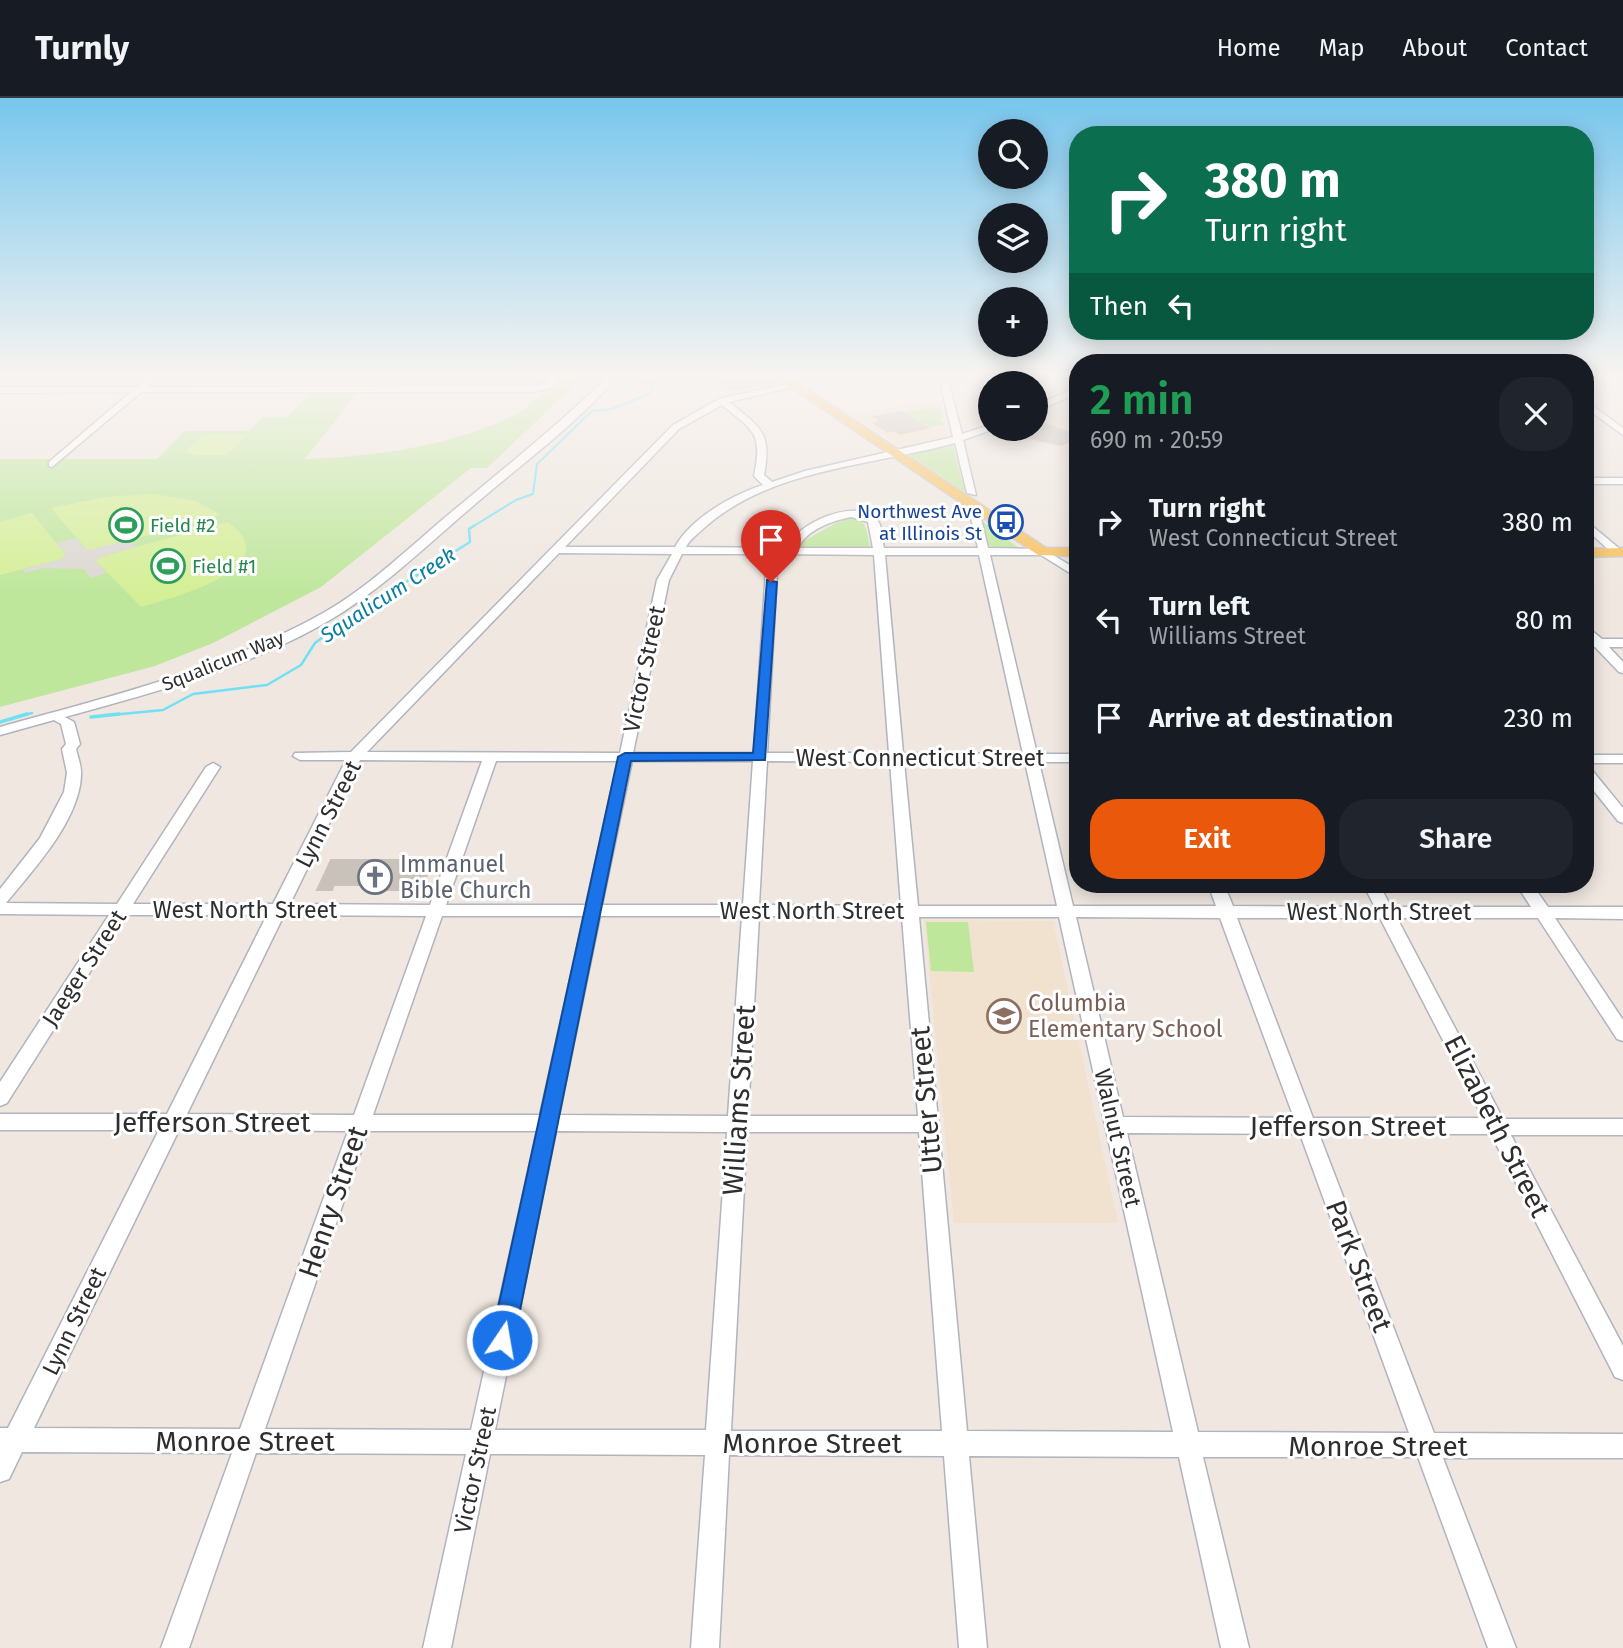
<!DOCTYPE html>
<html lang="en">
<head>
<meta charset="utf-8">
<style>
  body { margin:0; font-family:"Fira Sans",sans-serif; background:#20242c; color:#f1f3f6; height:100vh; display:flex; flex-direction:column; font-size:26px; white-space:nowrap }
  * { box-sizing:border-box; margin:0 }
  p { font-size:23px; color:#9ea1a6 }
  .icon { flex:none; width:38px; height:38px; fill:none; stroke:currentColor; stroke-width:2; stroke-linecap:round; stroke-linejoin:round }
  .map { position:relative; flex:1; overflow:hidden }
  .panel { position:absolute; left:1069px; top:256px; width:525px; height:539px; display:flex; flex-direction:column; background:#171b24; border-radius:28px; box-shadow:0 4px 18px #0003 }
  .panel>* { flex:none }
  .guide { position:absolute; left:1069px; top:28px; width:525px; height:214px; border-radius:28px; box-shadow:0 4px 18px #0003; background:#0b6e4f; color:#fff; overflow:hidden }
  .fabs { position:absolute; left:978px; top:21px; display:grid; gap:14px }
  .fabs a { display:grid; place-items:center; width:70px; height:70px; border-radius:50%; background:#171b24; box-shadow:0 4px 18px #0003; font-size:35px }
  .pin { position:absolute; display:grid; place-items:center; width:60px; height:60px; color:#fff; margin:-72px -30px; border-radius:50% 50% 50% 0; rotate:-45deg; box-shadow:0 0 7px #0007 }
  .pin .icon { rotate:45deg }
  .me { position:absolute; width:77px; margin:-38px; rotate:12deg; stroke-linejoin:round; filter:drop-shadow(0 0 5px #0008) }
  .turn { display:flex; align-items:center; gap:24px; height:147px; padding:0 21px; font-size:32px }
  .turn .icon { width:91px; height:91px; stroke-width:2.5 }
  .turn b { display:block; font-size:49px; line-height:60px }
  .then { display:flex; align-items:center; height:66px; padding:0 21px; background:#0003; gap:14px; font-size:26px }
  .round { display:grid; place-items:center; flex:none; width:74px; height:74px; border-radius:28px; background:#20242c }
  .summary { display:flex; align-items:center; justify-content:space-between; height:119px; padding:0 21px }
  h1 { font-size:42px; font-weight:600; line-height:52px; color:#1e9e55 }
  .action { display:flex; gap:14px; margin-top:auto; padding:14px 21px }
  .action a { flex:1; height:80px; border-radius:28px; background:#ea580c; color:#fff; font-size:28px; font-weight:600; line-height:80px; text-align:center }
  .action a+a { background:#20242c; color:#f1f3f6 }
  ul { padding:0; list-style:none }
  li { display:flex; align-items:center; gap:21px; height:98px; padding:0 21px }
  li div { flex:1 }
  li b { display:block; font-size:26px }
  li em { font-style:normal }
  header { display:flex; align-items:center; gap:42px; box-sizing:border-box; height:98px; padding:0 35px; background:#171b24; border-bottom:2px solid #363941 }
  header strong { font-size:33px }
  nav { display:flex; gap:38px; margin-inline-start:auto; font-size:24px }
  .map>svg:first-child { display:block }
</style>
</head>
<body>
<header>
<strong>Turnly</strong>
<nav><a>Home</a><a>Map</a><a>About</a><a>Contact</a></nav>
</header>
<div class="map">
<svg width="1623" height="1550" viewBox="0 0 1623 1550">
  <rect width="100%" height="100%" fill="#efe7e0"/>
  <path fill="#f1e2cf" d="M940,304L949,342L914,350H904L851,317L914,305Z
    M1039,314L1078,325V359H1060L1058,349L989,335L999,331H1036V315Z
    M924,822L1053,823L1118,1125H954Z"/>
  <path fill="#bee79b" d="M572,279H583L487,370H471L321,489L213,545L155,568L0,609V361H157L185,333H249L263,319H288L309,295H357L305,361C377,358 449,349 515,317C531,309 548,287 562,281C565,280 569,280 572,279Z
    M941,309L943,319L939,322L945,326L927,330L901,314Z
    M953,348L965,394L910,357Z
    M852,419C868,422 867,435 870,449L791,450L836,425Z
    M982,425L984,424L1019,450L996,451L988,447Z
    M926,824H968L974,874L931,873Z"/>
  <path fill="#d4ef96" d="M202,337H246L227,357H194L186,353Z
    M153,396L196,403L221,417L95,452H87L51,410L106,399Z
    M32,415L66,457L61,461L0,477V424Z
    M227,424C234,429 243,435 245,444C257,479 163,502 141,509L96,463L100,459Z"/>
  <path fill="#dbd7d3" d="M76,440L87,452L130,442L136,449L100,459L96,463L107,475L90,480L84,471L43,470L25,475L23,471L61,461L66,457L56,445Z"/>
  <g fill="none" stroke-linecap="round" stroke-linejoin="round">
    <path stroke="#70e1f4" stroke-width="2" d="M472,429L516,402L533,396L537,366L592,313L612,311L649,296L654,290L652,286L639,282V279"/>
    <path stroke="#70e1f4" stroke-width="2.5" d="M21,618L32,615
      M101,618L163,612L193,596L267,587L301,567L315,545L355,516L470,444L469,431L475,427"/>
    <path stroke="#70e1f4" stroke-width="3.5" d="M91,619L119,616
      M0,624L27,616"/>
  </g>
  <path fill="#c8c2bb" stroke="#cbc2b9" stroke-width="2" d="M722,279H774L779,284L732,292L720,284L726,282Z
    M901,314L927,330L900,336L894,332L888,334L874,325L881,323L874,319Z
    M1042,325L1078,338V339L1061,347L1007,335V331H1036Z
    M331,762H433L421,792H370L372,787H334L332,792H317Z"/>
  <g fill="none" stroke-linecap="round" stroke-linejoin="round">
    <g stroke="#b0b4be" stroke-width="3">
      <path id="minor" d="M149,279H158L147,289L534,288L544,286L551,279H560L550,290L534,294H141L52,369L49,368V364L131,294L0,295V289H137Z
        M608,279H617C579,323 531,359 487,396C439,436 395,480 343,514C260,567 159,593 65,619L74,624L80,646L76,651C78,660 82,669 81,678C79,723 33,772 6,805L117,806L206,669L213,665L220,669L133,806H273L346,662H300L293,658L295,655L351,654L673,327L719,301L796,284V288L729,304C761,330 772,334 764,377L772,384L805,373L953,339L939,279H947L962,336L990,327V331H994L963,342L976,397L967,395L955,345C872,368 771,370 704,430C698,436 690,441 686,449L787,450C796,426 852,401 874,419C883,425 882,440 884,450H978L968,407L973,404L978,407L988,450L1043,451L1078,472V480L1041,457H990L1037,656H1078V664H1039L1073,808H1216L1208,786H1224L1233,808L1375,809L1363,786H1379L1391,809H1531L1516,786H1532L1548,809H1623V821L1555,820L1623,922V943L1617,941L1538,820H1397L1503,1021H1623V1037H1511L1623,1248V1282L1615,1279L1491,1036H1319L1434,1335L1623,1336V1360H1443L1516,1550H1488L1418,1359H1203L1249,1550H1221L1179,1359L969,1358L987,1550H959L944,1358L729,1357L719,1550H691L705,1357L490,1356L451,1550H423L466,1356L256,1355L189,1550H161L232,1355L22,1354L9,1381L0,1384V1330H8L159,1032H0V1016H167L267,817H126L7,1005L0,1008V984L109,817L0,816V791L40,740L64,694L67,675L62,651L66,646L61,626L54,622L0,637V629C107,599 216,573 314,520C364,494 405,453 448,417C502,372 557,328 608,279ZM722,307C754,333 763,335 754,378L763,387C732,397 691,420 675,449H565L679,331ZM851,419L868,424L873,450H798C807,431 832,423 851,419ZM559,455L672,456L657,482L620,655L367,654ZM682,456H767L754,655H633L669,482ZM778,456L874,457L889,655H767ZM885,457H979L1023,656L903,655ZM360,662L482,663L430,807L290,806ZM496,663H618L586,807H446ZM632,663H753L743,807H602ZM767,663L890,664L901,808L759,807ZM904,664H1025L1057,808H918ZM284,817L426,818L354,1017L187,1016ZM442,818H584L540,1017H373ZM600,818H742L728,1018L559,1017ZM759,818L902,819L918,1018H748ZM919,819H1059L1173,1334L967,1333ZM1076,819L1220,820L1294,1020L1123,1019ZM1237,820H1380L1483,1020H1313ZM179,1032L348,1033L240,1331L34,1330ZM368,1033H537L471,1332L265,1331ZM556,1033L727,1034L706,1332H495ZM747,1034H919L942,1333H731ZM1127,1035L1300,1036L1409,1335L1198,1334Z
        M1078,289V295L1036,313V307Z
        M1586,303L1623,330V337L1586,310Z
        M1586,380H1623V386H1586Z
        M1586,423L1621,452V456H1613L1586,431Z
        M1586,528L1602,541H1623V549H1609L1623,564V575L1619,574L1595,549L1590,548L1586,539Z
        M1586,657H1623V665H1586Z
        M1586,670L1591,671L1623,710V725L1618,723L1586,683Z"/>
    </g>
    <g stroke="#c9c9c9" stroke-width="3">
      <path id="major" d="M776,279H789L1046,450H1078V458L1038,457Z
        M1623,450V458L1586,459V451Z"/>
    </g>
    <use href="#minor" fill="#fff" fill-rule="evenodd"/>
    <use href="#major" fill="#f7c05d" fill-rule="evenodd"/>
  </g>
  <linearGradient id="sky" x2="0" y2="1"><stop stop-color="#78c6ed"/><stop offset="0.56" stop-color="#f8f4f1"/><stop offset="1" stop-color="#f8f4f1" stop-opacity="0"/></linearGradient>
  <rect width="1623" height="496" fill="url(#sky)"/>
  <path fill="#1a73e8" stroke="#114b97" stroke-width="2" d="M767,482L777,484L765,662L631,663L514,1242L510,1250L502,1253L494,1250L491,1242L618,659L625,655H753Z"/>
  <defs>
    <g id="bus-ring" transform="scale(1.75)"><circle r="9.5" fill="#fff" stroke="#1a4fb4" stroke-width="1.5"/><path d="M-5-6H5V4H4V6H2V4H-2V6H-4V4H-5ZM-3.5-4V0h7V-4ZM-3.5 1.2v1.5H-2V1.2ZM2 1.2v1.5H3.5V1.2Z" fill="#1a4fb4"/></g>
    <g id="stadium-ring" transform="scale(1.75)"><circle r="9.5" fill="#fff" stroke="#2e9e5b" stroke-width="1.5"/><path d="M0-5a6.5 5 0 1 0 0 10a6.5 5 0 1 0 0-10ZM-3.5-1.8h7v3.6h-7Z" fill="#2e9e5b"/></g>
    <g id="church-ring" transform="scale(1.75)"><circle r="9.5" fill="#fff" stroke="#6b7280" stroke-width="1.5"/><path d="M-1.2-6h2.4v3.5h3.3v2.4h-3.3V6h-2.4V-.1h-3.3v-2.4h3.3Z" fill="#6b7280"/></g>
    <g id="school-ring" transform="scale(1.75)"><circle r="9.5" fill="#fff" stroke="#8d6e63" stroke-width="1.5"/><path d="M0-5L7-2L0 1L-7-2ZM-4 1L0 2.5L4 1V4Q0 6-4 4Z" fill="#8d6e63"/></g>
  </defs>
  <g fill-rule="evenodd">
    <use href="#bus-ring" x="1006" y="424"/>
    <use href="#stadium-ring" x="126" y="427"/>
    <use href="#stadium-ring" x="168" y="468"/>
    <use href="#church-ring" x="375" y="779"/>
    <use href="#school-ring" x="1004" y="918"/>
  </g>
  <g text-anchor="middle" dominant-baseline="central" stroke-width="6" stroke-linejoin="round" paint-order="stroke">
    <g font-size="19" fill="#164399" stroke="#fff" text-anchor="end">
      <text x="982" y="413">Northwest Ave<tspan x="982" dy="22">at Illinois St</tspan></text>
    </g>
    <g font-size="19" fill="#27864d" stroke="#fff" text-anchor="start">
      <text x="150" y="427">Field #2</text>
      <text x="192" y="468">Field #1</text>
    </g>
    <g font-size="19" fill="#2e2e2e" stroke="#fff">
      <text transform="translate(223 563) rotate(-22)">Squalicum Way</text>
    </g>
    <g font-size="21" font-style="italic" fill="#087ea0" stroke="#fff">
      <text transform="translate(388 497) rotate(-33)">Squalicum Creek</text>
    </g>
    <g font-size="23" fill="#2e2e2e" stroke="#fff">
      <text transform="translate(644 571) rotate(-78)">Victor Street</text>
      <text x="920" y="660">West Connecticut Street</text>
      <text transform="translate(328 716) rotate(-63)">Lynn Street</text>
      <text x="245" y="812">West North Street</text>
      <text x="812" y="813">West North Street</text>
      <text x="1379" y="814">West North Street</text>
      <text transform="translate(84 870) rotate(-57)">Jaeger Street</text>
      <text transform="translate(1118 1040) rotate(77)">Walnut Street</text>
      <text transform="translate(74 1223) rotate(-64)">Lynn Street</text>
      <text transform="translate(475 1372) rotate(-78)">Victor Street</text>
    </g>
    <g font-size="23" fill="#5b616d" stroke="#fff" text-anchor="start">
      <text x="400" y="766">Immanuel<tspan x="400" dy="26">Bible Church</tspan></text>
    </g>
    <g font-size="23" fill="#785e54" stroke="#fff" text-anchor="start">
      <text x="1028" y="905">Columbia<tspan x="1028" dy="26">Elementary School</tspan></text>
    </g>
    <g font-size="28" fill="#2e2e2e" stroke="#fff">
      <text transform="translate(739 1002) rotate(-86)">Williams Street</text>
      <text transform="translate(926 1002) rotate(-95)">Utter Street</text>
      <text x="212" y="1024">Jefferson Street</text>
      <text x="1348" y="1028">Jefferson Street</text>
      <text transform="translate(1497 1028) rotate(63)">Elizabeth Street</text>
      <text transform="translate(333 1104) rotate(-71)">Henry Street</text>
      <text transform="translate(1359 1168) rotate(69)">Park Street</text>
      <text x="245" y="1343">Monroe Street</text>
      <text x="812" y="1345">Monroe Street</text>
      <text x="1378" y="1348">Monroe Street</text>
    </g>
  </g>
</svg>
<div class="fabs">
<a><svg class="icon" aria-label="search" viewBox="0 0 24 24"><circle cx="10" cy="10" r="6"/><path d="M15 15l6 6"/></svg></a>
<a><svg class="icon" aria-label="layers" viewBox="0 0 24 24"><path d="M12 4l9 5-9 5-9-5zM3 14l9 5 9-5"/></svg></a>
<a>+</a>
<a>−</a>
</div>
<div class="pin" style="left:771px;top:484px;background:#d93025"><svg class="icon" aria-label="arrive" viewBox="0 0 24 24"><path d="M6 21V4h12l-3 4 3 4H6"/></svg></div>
<svg class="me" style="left:502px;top:1242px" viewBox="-20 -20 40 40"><circle r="17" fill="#1a73e8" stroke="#fff" stroke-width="3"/><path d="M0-11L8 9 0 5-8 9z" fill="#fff"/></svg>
<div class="guide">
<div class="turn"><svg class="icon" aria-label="right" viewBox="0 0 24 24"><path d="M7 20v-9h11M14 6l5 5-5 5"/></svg><div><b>380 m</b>Turn right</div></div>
<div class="then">Then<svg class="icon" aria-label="left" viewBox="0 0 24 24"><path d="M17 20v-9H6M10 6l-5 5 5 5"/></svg></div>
</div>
<section class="panel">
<div class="summary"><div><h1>2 min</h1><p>690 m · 20:59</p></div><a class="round"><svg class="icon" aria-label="close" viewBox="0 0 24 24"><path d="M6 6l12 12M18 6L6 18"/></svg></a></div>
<ul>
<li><svg class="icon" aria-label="right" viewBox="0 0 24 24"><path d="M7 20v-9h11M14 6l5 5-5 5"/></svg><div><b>Turn right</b><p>West Connecticut Street</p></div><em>380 m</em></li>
<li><svg class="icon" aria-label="left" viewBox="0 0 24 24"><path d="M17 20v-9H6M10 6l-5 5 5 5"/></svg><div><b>Turn left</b><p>Williams Street</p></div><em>80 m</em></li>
<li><svg class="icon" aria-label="arrive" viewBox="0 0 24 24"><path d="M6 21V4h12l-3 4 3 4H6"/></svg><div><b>Arrive at destination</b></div><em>230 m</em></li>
</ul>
<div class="action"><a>Exit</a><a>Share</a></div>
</section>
</div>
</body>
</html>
